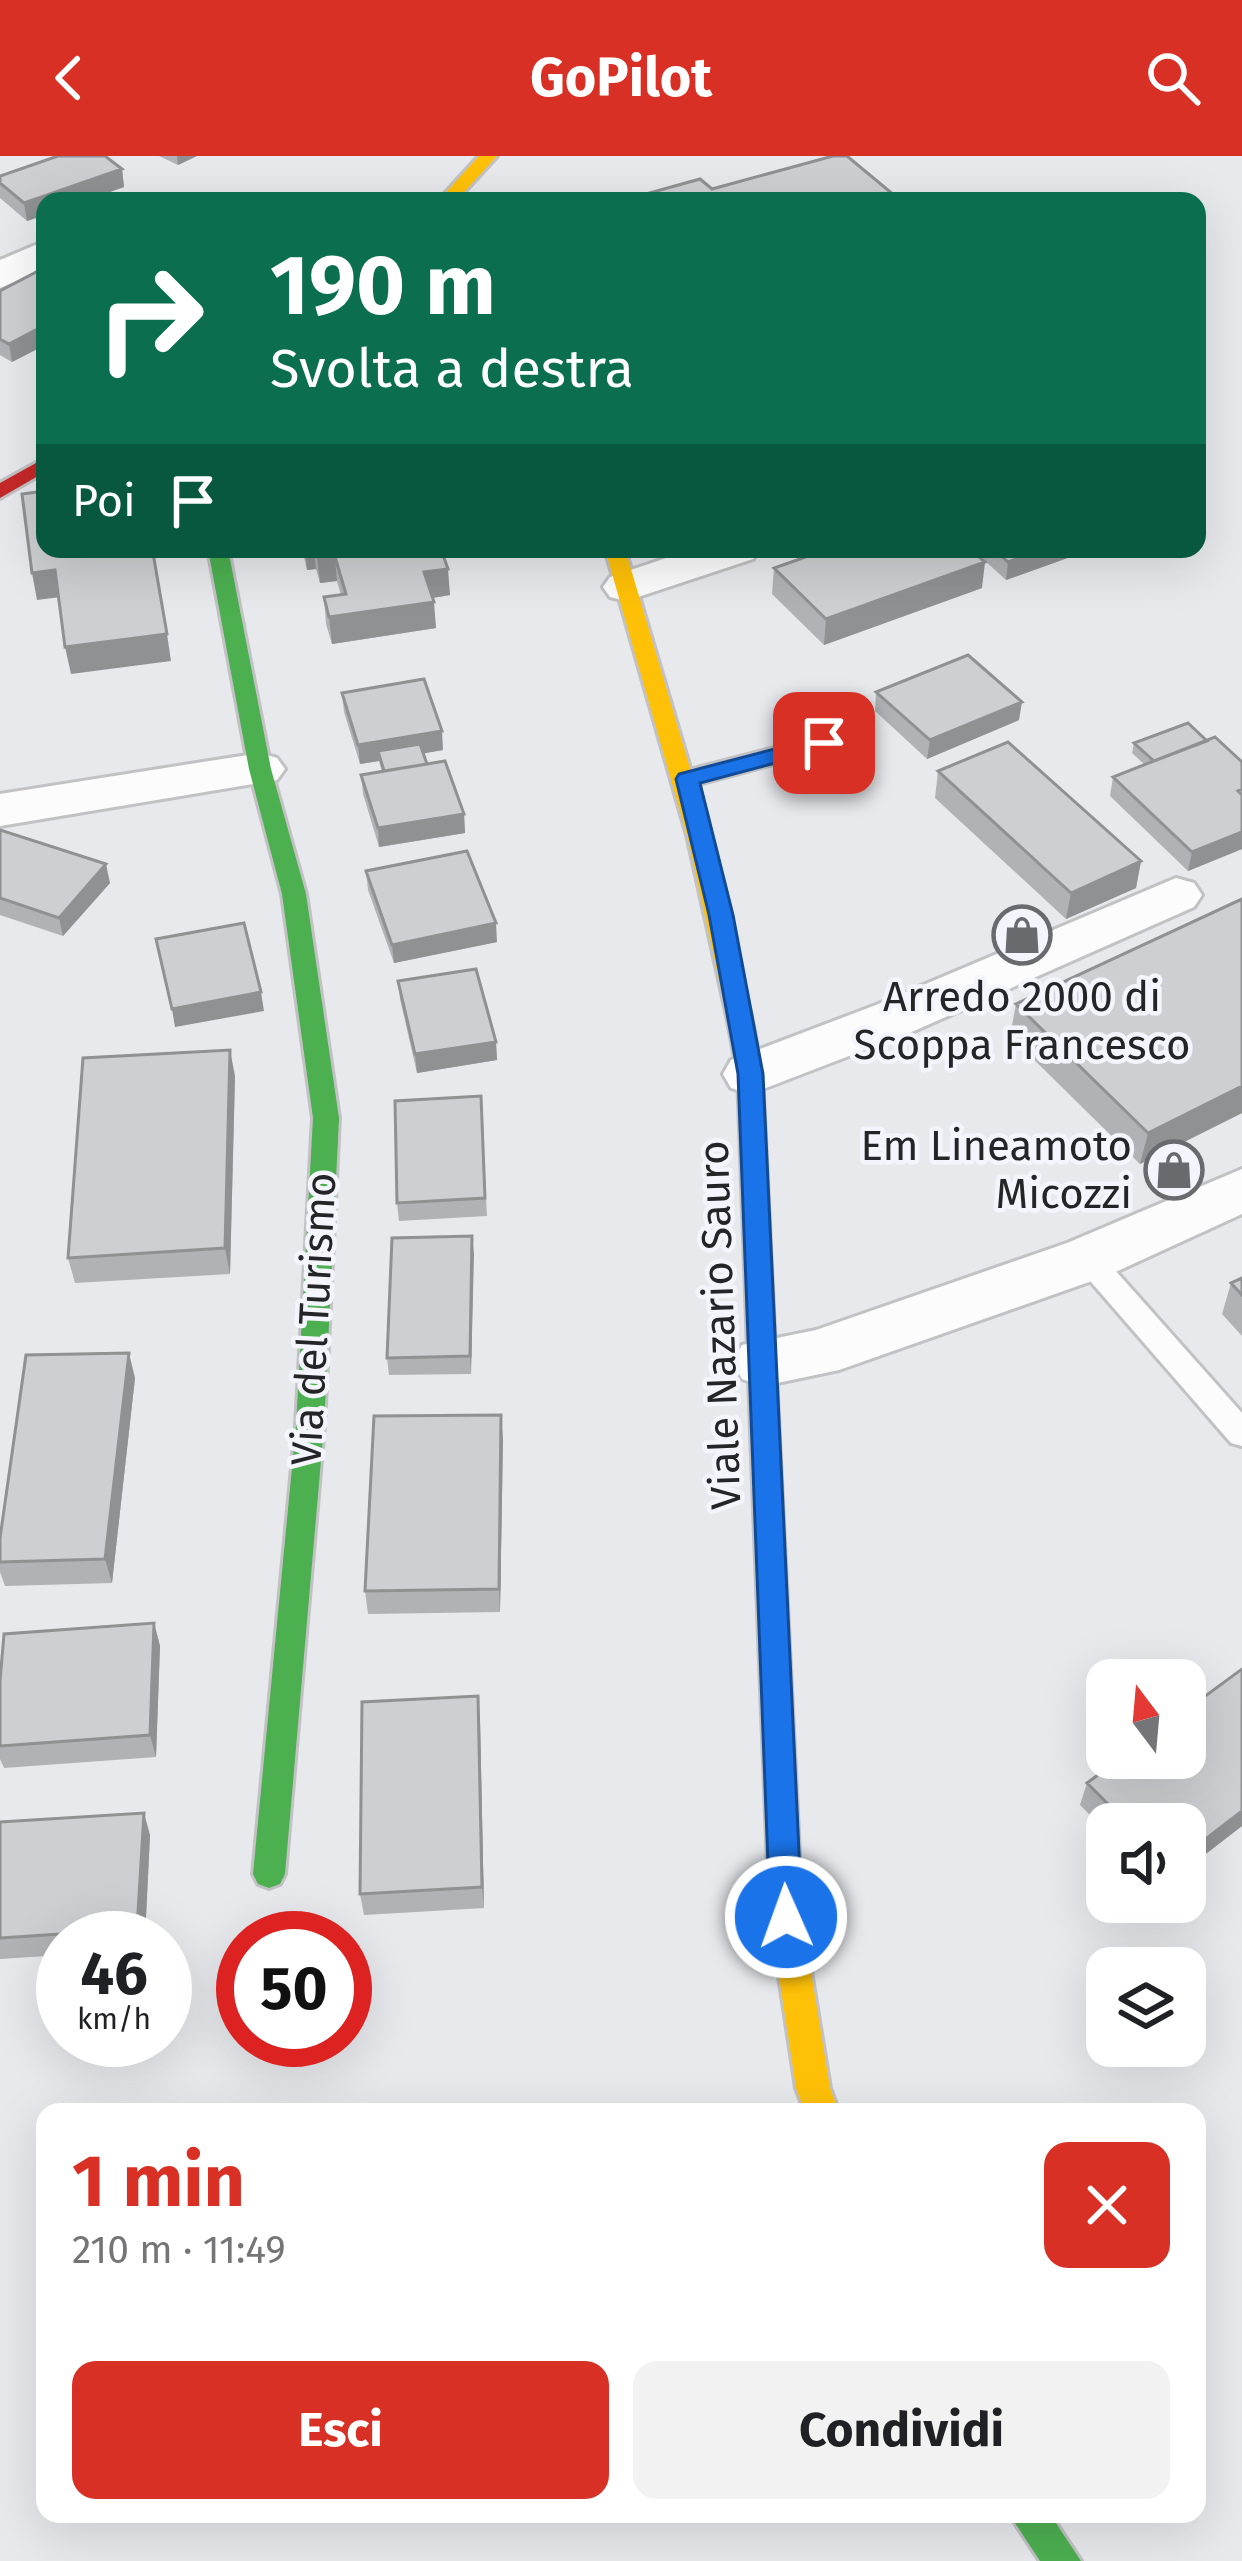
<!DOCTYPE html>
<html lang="it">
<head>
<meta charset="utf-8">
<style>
  body { margin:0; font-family:"Fira Sans",sans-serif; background:#f2f2f2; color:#202124; height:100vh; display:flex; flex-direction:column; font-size:45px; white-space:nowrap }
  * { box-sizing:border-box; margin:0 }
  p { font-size:39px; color:#757577 }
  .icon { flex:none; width:66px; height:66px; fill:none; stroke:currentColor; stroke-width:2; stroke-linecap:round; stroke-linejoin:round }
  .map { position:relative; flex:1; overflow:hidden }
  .sheet { position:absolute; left:36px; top:1947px; width:1170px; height:420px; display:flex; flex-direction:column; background:#fff; border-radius:24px; box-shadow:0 12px 48px #0002 }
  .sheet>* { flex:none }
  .hud { position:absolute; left:36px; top:36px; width:1170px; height:366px; border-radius:24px; box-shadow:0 12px 48px #0002; background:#0b6e4f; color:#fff; overflow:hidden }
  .needle { width:78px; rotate:344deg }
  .controls { position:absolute; left:1086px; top:1503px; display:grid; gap:24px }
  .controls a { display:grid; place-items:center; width:120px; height:120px; border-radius:24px; background:#fff; box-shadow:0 12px 48px #0002; font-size:60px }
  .speed { position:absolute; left:36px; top:1755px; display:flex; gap:24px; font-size:60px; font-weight:700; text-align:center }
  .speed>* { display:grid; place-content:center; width:156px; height:156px; border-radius:50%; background:#fff; box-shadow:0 12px 48px #0002; line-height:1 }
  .speed small { font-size:30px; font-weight:400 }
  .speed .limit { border:18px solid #d22; background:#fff; color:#111 }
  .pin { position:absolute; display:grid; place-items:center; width:102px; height:102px; color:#fff; margin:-51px; border-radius:24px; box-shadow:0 6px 18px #0006 }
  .me { position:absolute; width:132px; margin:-66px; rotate:358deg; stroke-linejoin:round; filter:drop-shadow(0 0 9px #0008) }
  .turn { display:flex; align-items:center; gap:42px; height:252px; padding:0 36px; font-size:54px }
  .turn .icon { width:156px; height:156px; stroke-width:2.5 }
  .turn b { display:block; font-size:84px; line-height:102px }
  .then { display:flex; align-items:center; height:114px; padding:0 36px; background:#0003; gap:24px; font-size:45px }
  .round { display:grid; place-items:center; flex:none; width:126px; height:126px; border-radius:24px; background:#f2f2f2 }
  .overview { display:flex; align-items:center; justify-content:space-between; height:204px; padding:0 36px }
  h1 { font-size:72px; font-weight:700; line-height:90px; color:#d93025 }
  .button { display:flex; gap:24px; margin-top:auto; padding:24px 36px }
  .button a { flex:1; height:138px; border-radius:24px; background:#d93025; color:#fff; font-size:48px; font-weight:700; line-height:138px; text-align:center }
  .button a+a { background:#f2f2f2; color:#202124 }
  header { display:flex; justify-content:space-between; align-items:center; height:156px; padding:0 36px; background:#d93025; color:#fff; font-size:54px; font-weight:700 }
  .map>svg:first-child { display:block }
</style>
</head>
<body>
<header><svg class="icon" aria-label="back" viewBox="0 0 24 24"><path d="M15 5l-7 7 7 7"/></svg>GoPilot<svg class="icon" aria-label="search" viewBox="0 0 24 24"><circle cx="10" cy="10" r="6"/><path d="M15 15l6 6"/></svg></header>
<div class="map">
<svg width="1242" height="2405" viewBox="0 0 1242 2405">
  <rect width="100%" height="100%" fill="#e8e9ed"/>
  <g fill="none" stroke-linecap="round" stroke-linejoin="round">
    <g stroke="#c2c2c5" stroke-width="6">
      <path id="lane" d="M824,579L833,582V592L687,631L675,623L678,617Z
        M1088,1092L1098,1095L1242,1257V1290L1231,1287L1078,1111L1073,1103L1078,1095Z"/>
    </g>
    <g stroke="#c2c2c5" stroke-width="6">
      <path id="street" d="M45,85V113L0,132V104Z
        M693,393H760L753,403L626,445L610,441L603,431L610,421Z
        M260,597L277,602L285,613L277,624L0,670V638Z
        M1176,722L1194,727L1202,739L1194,751L914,875L750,938L731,932L723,918L731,904L876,849Z
        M1242,1013V1058L1109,1119L839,1214L763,1230L742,1223L733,1206L742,1189L816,1174L1067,1087Z"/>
    </g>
    <g stroke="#c2c2c5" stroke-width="6">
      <path id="fast" d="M208,393H228L271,613L306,738L339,962L324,1270L285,1718L280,1728L269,1732L258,1728L253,1718L296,1270L313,962L282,738L249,613Z
        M1009,2358H1050L1081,2405H1040Z"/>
    </g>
    <g stroke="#c2c2c5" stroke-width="6">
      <path id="slow" d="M479,0H497L456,45H438Z
        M605,393H625L711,683L751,860L739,869L727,860L688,683Z
        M766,1292L776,1295L780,1303L802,1761L830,1932L839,1956H805L796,1932L770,1761L752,1303L756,1295Z"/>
    </g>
    <g stroke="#c2c2c5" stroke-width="6">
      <path id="jam" d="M45,302V316L0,342V327Z
        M739,851L751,860L762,918L780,1303L776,1311H756L752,1303L738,918L727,860Z"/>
    </g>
    <use href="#lane" fill="#fcfcfc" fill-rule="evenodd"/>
    <use href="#street" fill="#fcfcfc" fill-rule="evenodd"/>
    <use href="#fast" fill="#4caf50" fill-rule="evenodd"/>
    <use href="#slow" fill="#ffc107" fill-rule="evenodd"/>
    <use href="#jam" fill="#c62828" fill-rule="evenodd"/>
  </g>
  <path fill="#b1b2b5" d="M159,0H197L178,9Z
    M122,13L124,31L84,45H45V59L27,65L0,42V20Z
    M45,115V189L12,206L0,199V135Z
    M302,393H441L450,439L432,442L436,472L332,488L326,468L324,441L341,439L337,425L320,427L316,413L307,414Z
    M972,393H1077L1076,399L1006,424Z
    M774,412L982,432L824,489L772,438Z
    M876,536L1019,564L927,603L875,555Z
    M342,537L443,594L424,597L427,608L464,658L465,677L379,691L363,638L361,619L382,616L379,605L360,608L344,556Z
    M1207,585L1242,606V693L1188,715L1110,640L1113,621L1145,609L1132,597L1134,587Z
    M938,615L1141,705L1136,732L1066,763L935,642Z
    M0,674L110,727L63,780L0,759Z
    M366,715L497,786L394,807L368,734Z
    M1242,743V957L1140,1008L1010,880L1016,848Z
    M398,825L496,886L497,904L417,917L400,843Z
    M235,920L230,1118L75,1127L68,1102Z
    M481,940L487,1060L399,1065L397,1047Z
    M472,1080L471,1218L389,1219L387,1202Z
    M1242,1122V1180L1222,1158L1231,1127Z
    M135,1222L112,1427L5,1430L0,1416V1382Z
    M503,1283L500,1456L368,1458L365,1435Z
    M154,1467L160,1490L156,1601L4,1612L0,1603V1525Z
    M1242,1513V1670L1185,1714V1668H1107V1676L1080,1649L1087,1627Z
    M478,1540L484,1752L364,1759L360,1738Z
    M0,1666L150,1679L145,1782H63V1799L0,1803Z"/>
  <path fill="#909193" d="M177,0H197L178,9Z
    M122,13L124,31L84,45H45V59L27,65L24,47Z
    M45,169V189L12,206L9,188Z
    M305,393H314L316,413L307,414Z
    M1044,393H1077L1076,399L1006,424L1008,406Z
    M342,397L335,401L337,425L320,427L317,401Z
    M985,406L982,432L824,489L826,463Z
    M448,413L450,439L426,443L424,416Z
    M55,414L61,441L37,444L32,417Z
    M434,446L436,472L332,488L329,461Z
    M167,478L171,505L71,518L65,491Z
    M1022,546L1019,564L927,603L930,584Z
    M442,575L443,594L381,605L378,595L379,605L360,608L358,589Z
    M464,658L465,677L379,691L378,672Z
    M1242,676V693L1188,715L1192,696Z
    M1141,705L1136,732L1066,763L1071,737Z
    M106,708L110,727L63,780L59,762Z
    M496,767L497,786L394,807L392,789Z
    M261,836L264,855L175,871L172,853Z
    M496,886L497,904L417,917L415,898Z
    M230,894L235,920L230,1118L225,1092Z
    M1242,930V957L1140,1008L1148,977Z
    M472,1080L474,1098L471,1218L470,1200Z
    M129,1197L135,1222L112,1427L105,1403Z
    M501,1259L503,1283L500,1456L499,1433Z
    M154,1467L160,1490L156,1601L150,1579Z
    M478,1540L480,1562L484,1752L482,1731Z
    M1242,1655V1670L1185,1714V1699Z
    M144,1657L150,1679L145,1782H140L137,1773Z"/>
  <path fill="#cecfd2" stroke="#909193" stroke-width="3" d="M58,0H105L122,13L24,47L0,27V20Z
    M833,0H847L900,44L639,45L635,41L700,23L712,33Z
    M42,113L45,115V169L9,188L0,183V135Z
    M45,335V393H130L131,400L153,397L167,478L65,491L55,414L32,417L22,338Z
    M315,393H441L448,413L424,416L434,446L329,461L324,441L346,438L335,401L342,397L317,401Z
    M828,393H970L985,406L826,463L774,412Z
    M994,393H1044L1008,406Z
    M968,499L1022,546L930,584L876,536Z
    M424,523L442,575L358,589L342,537Z
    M1188,567L1207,585L1154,605L1134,587Z
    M1215,581L1242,606V633L1238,635L1242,639V676L1192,696L1113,621Z
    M1008,586L1141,705L1071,737L938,615Z
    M420,588L427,608L384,615L378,595Z
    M445,605L464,658L378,672L361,619Z
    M0,674L106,708L59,762L0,742Z
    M467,695L496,767L392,789L366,715Z
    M1242,743V930L1148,977L1016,848Z
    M244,767L261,836L172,853L156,783Z
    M476,813L496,886L415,898L398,825Z
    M230,894L225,1092L68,1102L83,902Z
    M481,940L485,1042L397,1047L395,945Z
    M472,1080L470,1200L387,1202L392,1082Z
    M1242,1122V1139L1231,1127Z
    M129,1197L105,1403L0,1406V1382L26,1199Z
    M501,1259L499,1433L365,1435L374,1260Z
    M154,1467L150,1579L0,1590V1525L4,1478Z
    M1242,1513V1655L1185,1699V1668H1128L1087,1627L1121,1602H1185V1555Z
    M478,1540L482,1731L360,1738L362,1546Z
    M144,1657L137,1773L0,1782V1666Z"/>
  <path fill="#1a73e8" stroke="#114b97" stroke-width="3" d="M824,580L835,587L832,592L700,627L733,759L763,918L802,1761L798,1772L786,1776L775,1772L770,1761L738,918L709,759L676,623L679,618Z"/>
  <defs>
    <g id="shop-ring" transform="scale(3)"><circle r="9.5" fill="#f4f5fc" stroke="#696a6d" stroke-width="1.5"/><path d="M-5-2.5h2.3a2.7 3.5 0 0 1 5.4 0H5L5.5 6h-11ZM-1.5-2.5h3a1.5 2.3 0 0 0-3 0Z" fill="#696a6d"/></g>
  </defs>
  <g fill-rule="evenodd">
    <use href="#shop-ring" x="1022" y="779"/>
    <use href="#shop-ring" x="1174" y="1014"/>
  </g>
  <g text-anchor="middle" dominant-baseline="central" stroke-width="9" stroke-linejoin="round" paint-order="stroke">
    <g font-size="42" fill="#252528" stroke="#f4f5fc">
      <text x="1022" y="841">Arredo 2000 di<tspan x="1022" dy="48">Scoppa Francesco</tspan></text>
      <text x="1132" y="990" text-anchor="end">Em Lineamoto<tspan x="1132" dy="48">Micozzi</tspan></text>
    </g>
    <g font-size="42" fill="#252528" stroke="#f4f5fc">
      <text transform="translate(314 1163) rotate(-87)">Via del Turismo</text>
      <text transform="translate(720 1169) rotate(-92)">Viale Nazario Sauro</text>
    </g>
  </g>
</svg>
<div class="controls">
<a><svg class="needle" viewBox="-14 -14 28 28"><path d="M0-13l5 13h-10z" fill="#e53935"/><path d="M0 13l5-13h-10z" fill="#757577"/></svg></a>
<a><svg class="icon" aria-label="sound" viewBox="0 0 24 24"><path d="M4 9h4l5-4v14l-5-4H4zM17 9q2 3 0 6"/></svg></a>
<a><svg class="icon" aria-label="layers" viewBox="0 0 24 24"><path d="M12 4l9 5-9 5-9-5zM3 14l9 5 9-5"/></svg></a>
</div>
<div class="speed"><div>46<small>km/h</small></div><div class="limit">50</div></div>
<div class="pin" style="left:824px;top:587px;background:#d93025"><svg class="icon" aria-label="arrive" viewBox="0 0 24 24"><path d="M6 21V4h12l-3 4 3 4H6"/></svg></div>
<svg class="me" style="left:786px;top:1761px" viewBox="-20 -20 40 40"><circle r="17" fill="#1a73e8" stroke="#fff" stroke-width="3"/><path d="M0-11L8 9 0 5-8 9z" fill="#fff"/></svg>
<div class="hud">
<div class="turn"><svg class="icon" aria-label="right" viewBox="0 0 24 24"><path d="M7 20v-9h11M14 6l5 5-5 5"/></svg><div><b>190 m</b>Svolta a destra</div></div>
<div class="then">Poi<svg class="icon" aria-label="arrive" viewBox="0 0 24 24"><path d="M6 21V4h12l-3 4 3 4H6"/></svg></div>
</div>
<section class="sheet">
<div class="overview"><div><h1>1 min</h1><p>210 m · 11:49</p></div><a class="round" style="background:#d93025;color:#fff"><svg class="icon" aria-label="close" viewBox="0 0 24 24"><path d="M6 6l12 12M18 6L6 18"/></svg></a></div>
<div class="button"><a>Esci</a><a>Condividi</a></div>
</section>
</div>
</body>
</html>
